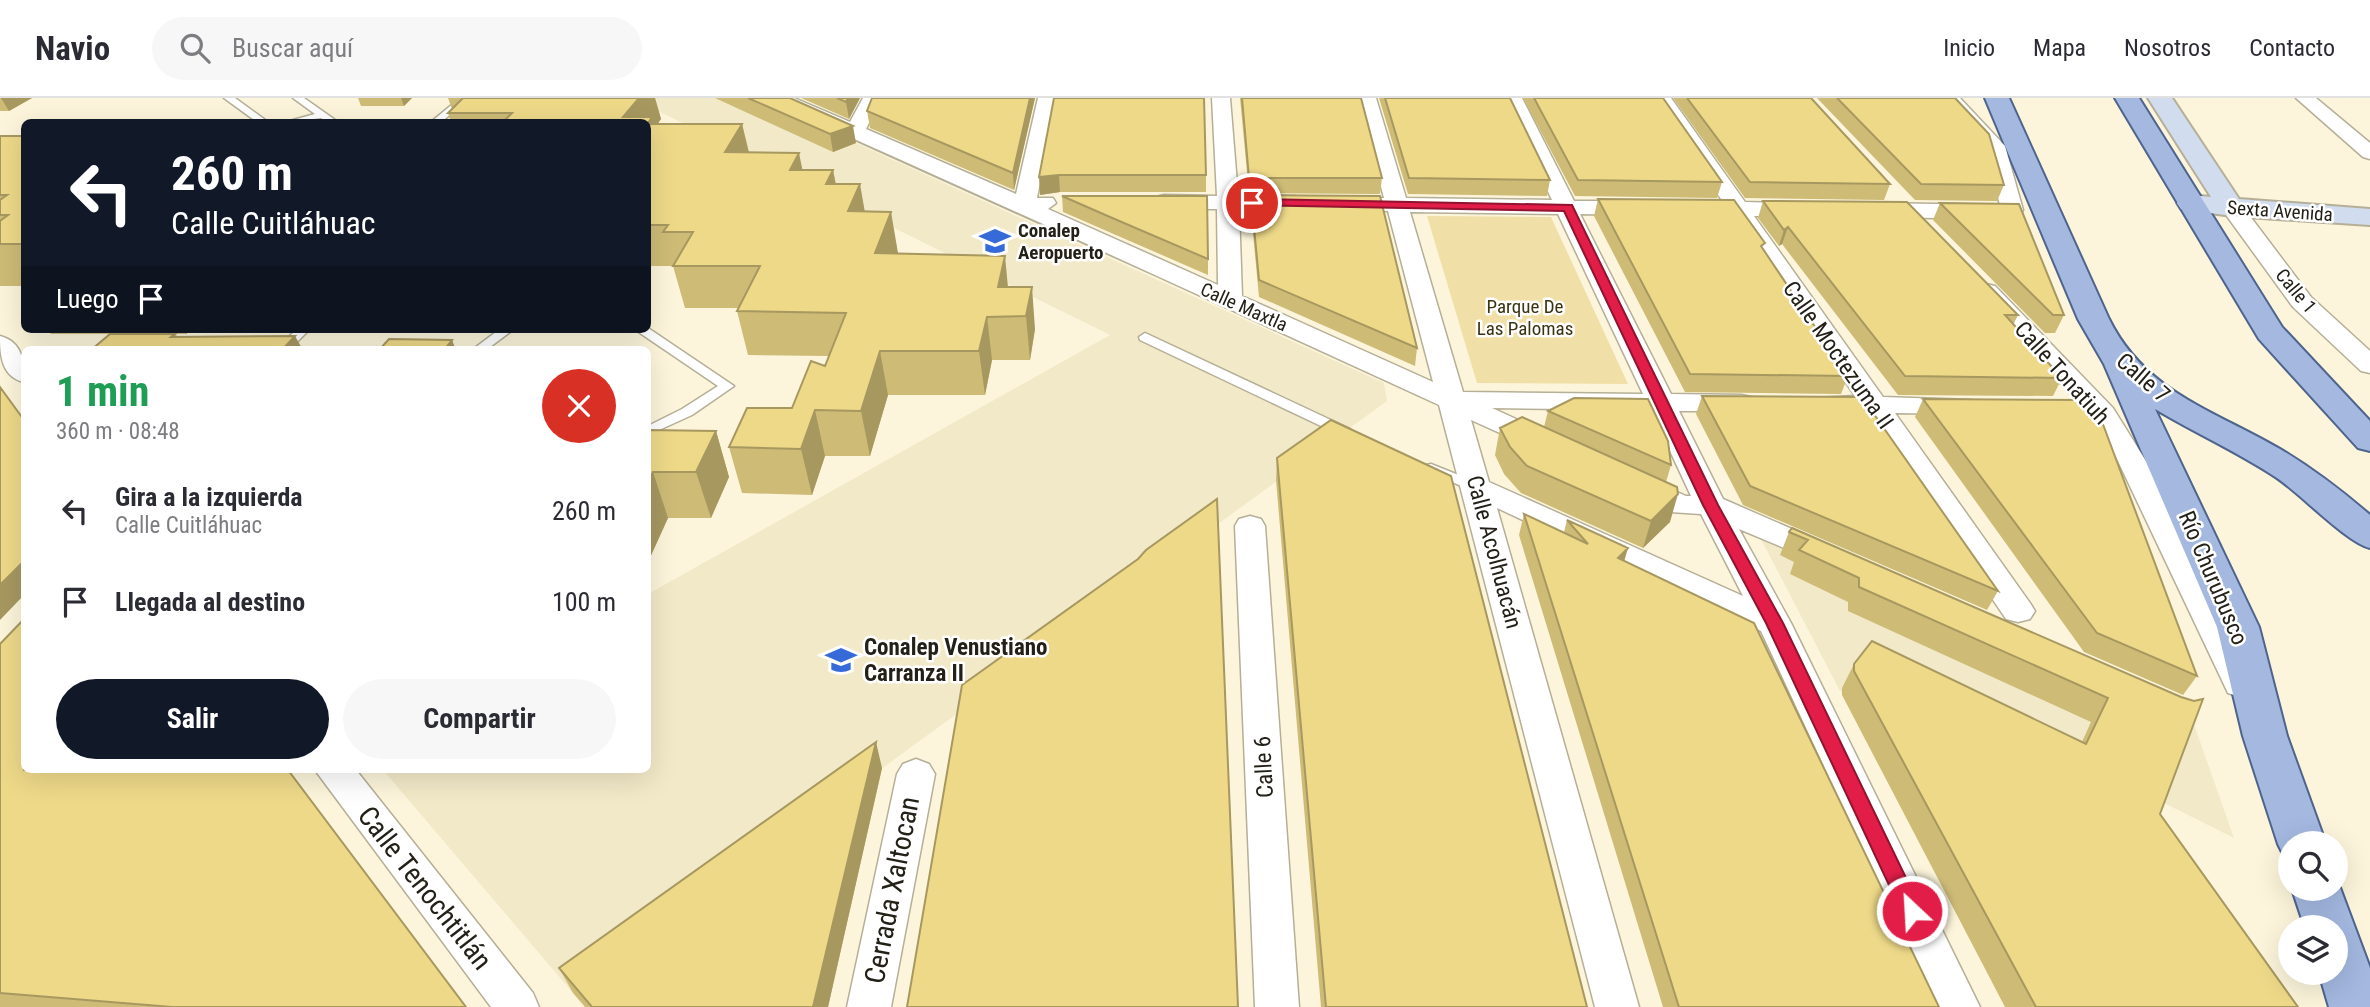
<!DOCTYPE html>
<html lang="es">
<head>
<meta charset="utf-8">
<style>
  body { margin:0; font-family:"Roboto Condensed",sans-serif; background:#f7f7f7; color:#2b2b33; height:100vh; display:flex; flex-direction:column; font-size:26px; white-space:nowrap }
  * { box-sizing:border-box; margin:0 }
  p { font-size:23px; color:#7c7c81 }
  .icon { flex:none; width:38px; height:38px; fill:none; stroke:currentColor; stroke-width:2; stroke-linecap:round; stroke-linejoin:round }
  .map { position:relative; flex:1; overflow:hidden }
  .panel { position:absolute; left:21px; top:248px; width:630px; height:427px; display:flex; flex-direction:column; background:#fff; border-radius:10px; box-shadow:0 7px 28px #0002 }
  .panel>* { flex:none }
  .top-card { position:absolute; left:21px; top:21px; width:630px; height:214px; border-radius:10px; box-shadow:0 7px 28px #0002; background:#111827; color:#fff; overflow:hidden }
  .controls { position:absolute; left:2278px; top:733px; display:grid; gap:14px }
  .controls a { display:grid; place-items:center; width:70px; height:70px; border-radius:50%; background:#fff; box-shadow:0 7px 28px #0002; font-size:35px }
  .pin { position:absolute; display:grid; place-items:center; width:60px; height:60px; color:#fff; margin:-30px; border:4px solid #fff; border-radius:50%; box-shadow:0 2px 7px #0007 }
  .me { position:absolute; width:77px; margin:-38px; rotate:335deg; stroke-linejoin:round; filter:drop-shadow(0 0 5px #0008) }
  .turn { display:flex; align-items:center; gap:24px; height:147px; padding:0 35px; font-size:32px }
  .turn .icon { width:91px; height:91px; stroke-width:2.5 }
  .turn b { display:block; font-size:49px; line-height:60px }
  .then { display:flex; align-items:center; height:66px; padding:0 35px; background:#0003; gap:14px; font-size:26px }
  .round { display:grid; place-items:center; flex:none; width:74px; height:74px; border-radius:37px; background:#f7f7f7 }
  .headline { display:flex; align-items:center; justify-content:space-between; height:119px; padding:0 35px }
  h1 { font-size:42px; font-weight:700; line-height:52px; color:#1e9e55 }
  .action { display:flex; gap:14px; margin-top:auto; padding:14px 35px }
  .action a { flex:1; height:80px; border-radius:42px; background:#111827; color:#fff; font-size:28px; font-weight:700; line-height:80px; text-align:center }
  .action a+a { background:#f7f7f7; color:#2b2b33 }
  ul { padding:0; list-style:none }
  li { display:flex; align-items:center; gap:21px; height:91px; padding:0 35px }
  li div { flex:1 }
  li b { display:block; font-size:26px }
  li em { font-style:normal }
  header { display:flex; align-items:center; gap:42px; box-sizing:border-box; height:98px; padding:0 35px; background:#fff; border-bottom:2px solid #e1e1e2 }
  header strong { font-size:33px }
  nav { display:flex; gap:38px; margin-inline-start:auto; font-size:24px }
  .search { width:490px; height:63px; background:#f7f7f7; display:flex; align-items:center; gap:18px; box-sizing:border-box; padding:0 24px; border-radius:38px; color:#7c7c81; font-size:26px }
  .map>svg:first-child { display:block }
</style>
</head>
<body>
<header>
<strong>Navio</strong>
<div class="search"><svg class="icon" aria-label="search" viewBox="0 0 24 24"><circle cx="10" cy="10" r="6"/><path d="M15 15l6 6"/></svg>Buscar aquí</div>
<nav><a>Inicio</a><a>Mapa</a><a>Nosotros</a><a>Contacto</a></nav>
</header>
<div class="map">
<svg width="2370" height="909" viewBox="0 0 2370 909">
  <rect width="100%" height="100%" fill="#fcf5db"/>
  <path fill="#f2e9c8" d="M632,0H757L1384,285L1387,303L573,895L383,672H648V496L1110,237Z
    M1750,420L2190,615L2234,740L2154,700L2056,699L1840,593Z"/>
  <path fill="#f0e0a7" d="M1427,118L1551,119L1628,286L1477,285Z"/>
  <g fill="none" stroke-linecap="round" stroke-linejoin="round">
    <g stroke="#b5af97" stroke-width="3">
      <path id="lane" d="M224,0H235L268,24H257Z
        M293,0H304L338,24H327L321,20L291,24L293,22L315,16Z
        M460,0H471L441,24H431Z
        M648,230L734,288L692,317L648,337V328L682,311L718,288L634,231Z
        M297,231H310L289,252H275Z
        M500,231H514L486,252H472Z
        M1145,235L1350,331L1352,334L1345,338L1340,337L1140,242L1139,239Z
        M1431,366L1481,386L1483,389L1476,394L1471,392L1426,373L1424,370L1426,367Z"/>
    </g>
    <g stroke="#b5af97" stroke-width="3">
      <path id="street" d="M769,0H794L850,24L863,0H881L866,31L1016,96L1038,0H1056L1037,100H1053L1056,105L1048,111L1218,187L1217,111H1164L1156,109L1153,104L1156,99L1164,97L1217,98L1212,0H1230L1238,98H1294L1302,100L1305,105L1302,110L1294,112L1239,111L1242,198L1433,284L1388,113H1339L1331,111L1328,106L1331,101L1384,100L1358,0H1376L1406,100L1552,102L1504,0H1522L1574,103H1637L1645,105L1648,110L1645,115L1637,117L1580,116L1671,296L1741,297L1751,299L1755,305L1751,311L1741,313H1679L1723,401L1838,451L1843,458L1838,465L1827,468L1739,431L1791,525L1980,909H1936L1761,533L1497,410L1639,909H1595L1439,307C1217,205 994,103 771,4ZM1410,114L1558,116L1643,296L1463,294ZM1492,310L1651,312L1691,398H1686L1648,381L1638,378L1628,381L1623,387L1628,393L1670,414L1701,416L1743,498L1489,384L1471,322L1533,350L1543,353L1553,350L1557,344L1553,338Z
        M1652,0H1671L1745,104L1813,106L1816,111L1813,116L1805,118H1754L1883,299L1971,302L1975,308L1971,314L1961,316L1895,315L2030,505L2035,513L2030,521L2018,524L2006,521L1866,315L1814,312L1810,306L1814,300L1855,298L1732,118L1691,116L1688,111L1691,106L1723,104Z
        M1940,0H1960L2005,48L2023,112L2020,117L2001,121L1874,119L1866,117L1863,112L1866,107L1874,105L2000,107L1985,50Z
        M2296,0H2316L2370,45V61L2363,59Z
        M2232,103L2240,105L2311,199L2370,253V275L2361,273L2293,209L2221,110L2224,105Z
        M1986,186L1995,188L2113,310L2146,363L2258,586L2252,595L2240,599L2228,595L2118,363L2088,314L1977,198L1974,193L1977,188Z
        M0,238C23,244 24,264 24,284C2,279 0,258 0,238Z
        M1250,418L1261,421L1265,428L1299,909H1255L1235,428L1239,421Z
        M916,661L929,666L935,676L891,909H847L897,676L903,666Z
        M315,672H356L533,895L539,909H491Z"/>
    </g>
    <g stroke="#b5af97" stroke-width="4">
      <path id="secondary" d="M2148,0H2172L2239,101L2370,111V127L2232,118L2181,111L2177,105L2181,99L2190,97L2211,99Z"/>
    </g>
    <g stroke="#4f648c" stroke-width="4">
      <path id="primary" d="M1985,0H2009L2109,221C2145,294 2213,312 2280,351C2312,370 2342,393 2370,417V450C2346,444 2302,397 2277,380C2238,354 2195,335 2155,311L2259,529L2287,638L2326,746H2291V762L2285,760L2278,746L2243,638L2217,529L2104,266L2078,221Z
        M2115,0H2139L2282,229L2370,323V353L2358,350L2259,241Z
        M2336,779L2370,870V909H2329L2319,875H2336V830H2305L2292,791H2336Z"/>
    </g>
    <use href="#lane" fill="#fff" fill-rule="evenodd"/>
    <use href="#street" fill="#fff" fill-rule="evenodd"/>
    <use href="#secondary" fill="#d1dcef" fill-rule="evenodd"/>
    <use href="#primary" fill="#a4b8e0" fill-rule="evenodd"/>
  </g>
  <path fill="#cdbb76" d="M0,0H32L9,13H0Z
    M358,0H412L404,8H361Z
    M448,0H655L661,21L657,26H742L749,54L802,72H833L836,86L865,113L898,155L897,156L1008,189L1035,231L1030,262H992L985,297H888L870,358H825L812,397L742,395L729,349L792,310L825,268L829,258L748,257L737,213L738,210H685L673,168H648V24H451L448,15L452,11Z
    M715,0H790L856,45L833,54Z
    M801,0H860L849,21Z
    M1035,0L1014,92L870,30L867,13Z
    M1054,0L1206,77V94H1060L1040,97Z
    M1240,0H1361L1382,80L1380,96L1249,95Z
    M1379,0H1510L1550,82L1547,98L1408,96Z
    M1523,0H1663L1722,84L1717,100L1575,98Z
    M1673,0H1811L1890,86L1884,102L1745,100Z
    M1817,0H1955L2004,87L1997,103L1915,102Z
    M0,38H24V188H0Z
    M1251,97L1417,250L1415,268L1259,199L1251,114Z
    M1062,98L1208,161V177L1063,114Z
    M1598,101L1763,151L1848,278L1841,296L1685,294L1594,118Z
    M1763,103L2018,217L2013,227L2062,280L2053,298L1898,297L1782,146L1779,148L1758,120Z
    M1940,105L2064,217L2055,235H2045L1933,122Z
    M47,231H191L186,236H176L177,239L303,252L109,236H51Z
    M1702,298L1998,493L1987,512L1743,407L1696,316Z
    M1923,301L2197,578L2183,597L2084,554L1915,319Z
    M1548,313L1671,367L1666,384L1670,424L1643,450L1521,395L1504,376L1495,357L1500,330L1544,329Z
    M648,332L716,333L729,379L711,420H668L648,464Z
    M1277,360L1587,909H1321L1276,382Z
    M1524,416L1564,434L1567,422L1624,463L1939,909H1663L1519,437Z
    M1789,434L2181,599L2160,716L2298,909H2005L1842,597V590L1854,566L2082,644L2091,624L1848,513V504L1790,476L1794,464L1780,457Z
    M0,546L466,909H0Z
    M882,670L828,909H585L573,895L559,870Z"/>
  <path fill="#a79860" d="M1,0H32L9,13Z
    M401,0H412L404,8Z
    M639,0H655L661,21L655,30L623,19Z
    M848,0H860L849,21L846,4Z
    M1030,0H1035L1014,92L1013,75Z
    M742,26L751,64L725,54Z
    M853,28L856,45L833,54L830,36Z
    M799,55L807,94L790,72Z
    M833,72L840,111L826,86Z
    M1059,77L1060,94L1040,97L1039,79Z
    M860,86L867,126L848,113Z
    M891,114L898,155L883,197L875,155Z
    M1788,129L1782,146L1779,148L1784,132Z
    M1005,158L1009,200L998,189Z
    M1032,189L1035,231L1030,262L1026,218Z
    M987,219L992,262L985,297L979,253Z
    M182,231H191L186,236Z
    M295,238L303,252H282Z
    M452,242L456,252H444Z
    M880,253L888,297L870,358L861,313Z
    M815,312L825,358L812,397L801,351Z
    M716,333L729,379L711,420L696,374Z
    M653,374L668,420L648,464V384Z
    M1678,396L1670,424L1643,450L1651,423Z
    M1628,450L1622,471L1618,460Z
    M24,463V497L0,522V487Z
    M876,644L882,670L828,909H813Z"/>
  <path fill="#eed989" stroke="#a79860" stroke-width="2" d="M463,0H639L623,19H652L648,25L503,24L512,15H448Z
    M748,0H790L853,28L830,36Z
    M837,0H848L846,4Z
    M872,0H1030L1013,75L867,13Z
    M1054,0H1204L1206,77H1059L1039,79Z
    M1242,0H1361L1382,80H1249Z
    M1385,0H1510L1550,82L1409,80Z
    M1534,0H1663L1722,84L1578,82Z
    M1687,0H1811L1890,86L1750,84Z
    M1837,0H1955L1989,36L2004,87L1921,86Z
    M648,26H742L725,54L799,55L790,72H833L826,86H860L848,113L891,114L875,155L1005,158L998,189H1032L1026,218L987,219L979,253H880L861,313L815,312L801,351L729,349L747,310H792L811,263L825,268L846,215L737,213L760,168H673L693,134H663L668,127H648Z
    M0,38H24V146H0V123L8,117H0V102L7,97H0Z
    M1251,97L1380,98L1417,250L1259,182Z
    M1062,98H1207L1208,161L1110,119Z
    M1598,101L1734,102L1765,145L1761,148L1848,278L1690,276Z
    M1763,103L1907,104L2018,217H2005L2062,280L1905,278L1788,129L1784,132Z
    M1940,105L2019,106L2064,217H2053Z
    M110,236H175L171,239L295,238L282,252H91Z
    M389,241L452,242L444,252H379Z
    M0,289L24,322V463L0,487Z
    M1702,298L1862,299L1998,493L1750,388Z
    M1574,300L1648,301L1668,343L1671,367L1548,313Z
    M1923,301L2083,302L2090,308L2101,321L2197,578L2097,535Z
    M1522,319L1677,389L1678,396L1651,423L1527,368L1510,349L1500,330Z
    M1331,322L1451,378L1587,909H1326L1277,360Z
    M648,332L716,333L696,374H653L648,384Z
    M1217,401L1238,909H907L962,587L1138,461L1146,452Z
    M1524,416L1588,446L1567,422L1628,450L1618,460L1754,525L1939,909H1679Z
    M1792,430L2181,599L2194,603L2203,601L2160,716L2298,909H2036L1854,573V566L1872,543L2086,646L2108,600L1859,489V480L1799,452L1808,442L1789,434Z
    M24,521V672H288L466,909H172L0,895V546Z
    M876,644L813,909H592L559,870Z"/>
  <path fill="#e11d48" stroke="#92132f" stroke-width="2" d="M1252,101L1572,107L1718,407L1783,525L1922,813L1919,819L1912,822L1904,819L1766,525L1703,407L1564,113L1248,107V102Z"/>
  <defs>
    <g id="university-bare" transform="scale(2.415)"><path d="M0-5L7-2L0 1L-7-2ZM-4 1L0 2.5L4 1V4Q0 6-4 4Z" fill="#366ad9" stroke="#fff" stroke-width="2.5" paint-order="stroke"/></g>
  </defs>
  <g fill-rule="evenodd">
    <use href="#university-bare" x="995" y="143"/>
    <use href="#university-bare" x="841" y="562"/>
  </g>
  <g text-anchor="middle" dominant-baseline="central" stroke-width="5" stroke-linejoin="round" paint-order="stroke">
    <g font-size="19" fill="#232017" stroke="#fff">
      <text transform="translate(2280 113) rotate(4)">Sexta Avenida</text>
      <text transform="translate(2296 193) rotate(50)">Calle 1</text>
      <text transform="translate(1244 209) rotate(24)">Calle Maxtla</text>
    </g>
    <g font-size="19" font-weight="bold" fill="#232017" stroke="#fff" text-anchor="start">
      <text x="1018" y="132">Conalep<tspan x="1018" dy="22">Aeropuerto</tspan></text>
    </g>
    <g font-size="19" fill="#3b320f" stroke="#fff">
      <text x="1525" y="208">Parque De<tspan x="1525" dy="22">Las Palomas</tspan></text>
    </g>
    <g font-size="23" fill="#232017" stroke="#fff">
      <text transform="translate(1838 257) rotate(55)">Calle Moctezuma II</text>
      <text transform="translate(2062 275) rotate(48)">Calle Tonatiuh</text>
      <text transform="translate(2143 280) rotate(41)">Calle 7</text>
      <text transform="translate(1494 454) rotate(75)">Calle Acolhuacán</text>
      <text transform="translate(2213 480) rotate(67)">Río Churubusco</text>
      <text transform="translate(1264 669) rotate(-93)">Calle 6</text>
    </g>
    <g font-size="23" font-weight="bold" fill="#232017" stroke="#fff" text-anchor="start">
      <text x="864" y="549">Conalep Venustiano<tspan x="864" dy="26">Carranza II</tspan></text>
    </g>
    <g font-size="28" fill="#232017" stroke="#fff">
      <text transform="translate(425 790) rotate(52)">Calle Tenochtitlán</text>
      <text transform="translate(892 792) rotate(-79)">Cerrada Xaltocan</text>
    </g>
  </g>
</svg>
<div class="controls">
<a><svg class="icon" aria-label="search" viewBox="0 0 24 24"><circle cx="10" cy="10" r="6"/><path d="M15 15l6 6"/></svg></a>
<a><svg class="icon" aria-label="layers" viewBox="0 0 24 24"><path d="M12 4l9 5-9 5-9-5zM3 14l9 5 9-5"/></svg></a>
</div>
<div class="pin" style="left:1252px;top:105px;background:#d93025"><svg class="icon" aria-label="arrive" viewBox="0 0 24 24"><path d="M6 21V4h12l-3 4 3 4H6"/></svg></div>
<svg class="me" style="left:1912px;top:813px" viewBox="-20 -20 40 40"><circle r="17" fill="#e11d48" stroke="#fff" stroke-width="3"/><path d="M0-11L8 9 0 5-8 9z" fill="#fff"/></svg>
<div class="top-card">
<div class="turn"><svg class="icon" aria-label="left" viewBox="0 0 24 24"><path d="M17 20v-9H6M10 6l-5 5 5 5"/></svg><div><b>260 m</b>Calle Cuitláhuac</div></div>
<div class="then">Luego<svg class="icon" aria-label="arrive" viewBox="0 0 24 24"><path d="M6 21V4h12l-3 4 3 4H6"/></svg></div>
</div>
<section class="panel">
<div class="headline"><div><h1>1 min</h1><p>360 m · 08:48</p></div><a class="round" style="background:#d93025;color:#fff"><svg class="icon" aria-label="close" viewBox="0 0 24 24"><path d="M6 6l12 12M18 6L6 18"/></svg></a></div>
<ul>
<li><svg class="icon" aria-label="left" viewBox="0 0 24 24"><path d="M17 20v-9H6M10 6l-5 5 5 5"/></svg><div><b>Gira a la izquierda</b><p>Calle Cuitláhuac</p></div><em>260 m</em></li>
<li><svg class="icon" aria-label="arrive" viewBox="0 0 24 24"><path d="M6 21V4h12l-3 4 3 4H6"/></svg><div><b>Llegada al destino</b></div><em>100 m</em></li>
</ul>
<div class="action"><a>Salir</a><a>Compartir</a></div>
</section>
</div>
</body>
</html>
